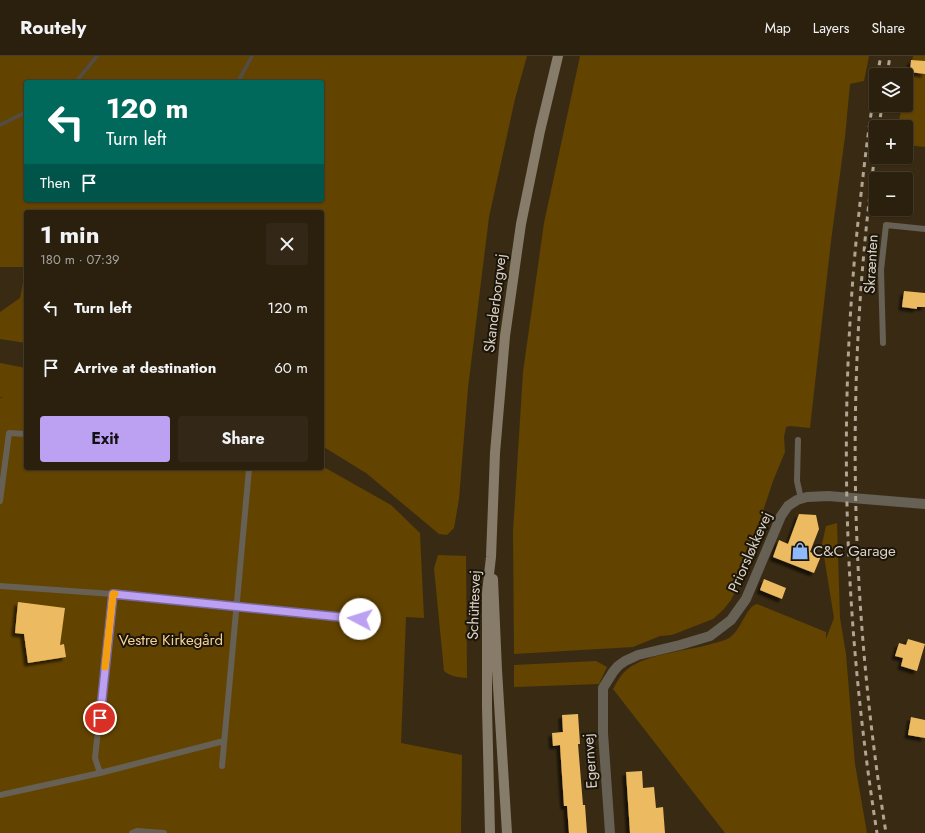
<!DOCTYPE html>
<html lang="en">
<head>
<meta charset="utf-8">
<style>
  body { margin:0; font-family:Jost,sans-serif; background:#332817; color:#f1f3f6; height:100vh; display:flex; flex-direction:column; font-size:15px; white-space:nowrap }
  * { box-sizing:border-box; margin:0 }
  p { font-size:13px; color:#a6a39e }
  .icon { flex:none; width:22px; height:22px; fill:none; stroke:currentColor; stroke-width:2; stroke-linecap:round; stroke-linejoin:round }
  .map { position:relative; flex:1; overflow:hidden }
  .details { position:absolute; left:24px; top:154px; width:300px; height:260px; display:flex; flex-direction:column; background:#2b200e; border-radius:4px; box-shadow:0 1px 3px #0004,0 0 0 1px #473e2e }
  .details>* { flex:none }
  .hud { position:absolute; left:24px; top:24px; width:300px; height:122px; border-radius:4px; box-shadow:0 1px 3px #0004,0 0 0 1px #473e2e; background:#00695c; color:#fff; overflow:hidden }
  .fabs { position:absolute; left:869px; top:12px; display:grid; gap:8px }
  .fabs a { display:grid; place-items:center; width:44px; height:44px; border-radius:4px; background:#2b200e; box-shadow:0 1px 3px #0004,0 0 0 1px #473e2e; font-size:20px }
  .pin { position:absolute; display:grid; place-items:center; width:34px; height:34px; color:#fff; margin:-17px; border:2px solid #fff; border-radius:50%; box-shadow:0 1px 4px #0007 }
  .me { position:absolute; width:44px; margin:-22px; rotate:275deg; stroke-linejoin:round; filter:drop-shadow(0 0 3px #0008) }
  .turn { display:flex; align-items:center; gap:14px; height:84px; padding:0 16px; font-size:18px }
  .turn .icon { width:52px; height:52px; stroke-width:2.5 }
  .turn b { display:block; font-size:28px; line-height:34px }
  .then { display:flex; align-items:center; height:38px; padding:0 16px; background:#0003; gap:8px; font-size:15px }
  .round { display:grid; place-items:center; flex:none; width:42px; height:42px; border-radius:4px; background:#332817 }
  .headline { display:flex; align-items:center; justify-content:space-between; height:68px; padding:0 16px }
  h1 { font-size:24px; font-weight:700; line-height:30px }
  .button { display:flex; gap:8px; margin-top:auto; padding:8px 16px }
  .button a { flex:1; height:46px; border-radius:4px; background:#bca0f2; color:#111; font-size:16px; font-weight:700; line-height:46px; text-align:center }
  .button a+a { background:#332817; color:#f1f3f6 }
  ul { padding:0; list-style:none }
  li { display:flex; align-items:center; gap:12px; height:60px; padding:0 16px }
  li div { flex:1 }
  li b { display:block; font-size:15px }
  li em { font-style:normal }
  header { display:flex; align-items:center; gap:24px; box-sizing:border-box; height:56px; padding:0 20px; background:#2b200e; border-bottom:1px solid #473e2e }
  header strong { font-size:19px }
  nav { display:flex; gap:22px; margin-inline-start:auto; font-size:14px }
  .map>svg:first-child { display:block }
</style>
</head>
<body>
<header>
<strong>Routely</strong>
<nav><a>Map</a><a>Layers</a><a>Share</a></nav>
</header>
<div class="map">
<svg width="925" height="777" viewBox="0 0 925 777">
  <defs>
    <filter id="shadow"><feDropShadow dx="-3.5" dy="3.5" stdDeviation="1" flood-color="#0009"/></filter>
  </defs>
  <rect width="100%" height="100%" fill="#392b13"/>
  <path fill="#624300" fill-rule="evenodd" d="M0,0H527L515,43L489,161L468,332L459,443L454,472L447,479L439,478L366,417L322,390V156H26V287L0,283V256L20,242L26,211H0ZM26,26H322V144H26Z
    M580,0H869L864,25L850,28L845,81L831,185L810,372L790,370L786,371L784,381L785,396L773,425L739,528L731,544L723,554L713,563L672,579L660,580L633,591L514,598L513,476L523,316L544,167Z
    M913,0H925V91L906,89V71H898L902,49H906V32Z
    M0,307L26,312V412H322V410L391,449L420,477L424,562L406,561L401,687L462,699L461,777H0V342L3,341H0Z
    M837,467L840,562L846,598L855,708L867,777H725L613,633C618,624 623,615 632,610C653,597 687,595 711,588C717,586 724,585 729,582C741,575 747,549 757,548L826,576V583L834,562L822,488L826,470Z
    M438,499L466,500L467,622C458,621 451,621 444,615L434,512Z
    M596,605L607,611L599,628L514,631V609Z"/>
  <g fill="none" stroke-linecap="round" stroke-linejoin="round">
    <path stroke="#534c3f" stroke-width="4" d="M76,26L97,0
      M238,26L252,0
      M0,69L26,56"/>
  </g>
  <path fill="#ecba61" filter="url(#shadow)" d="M911,4L925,5V18L910,16Z
    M904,235L925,237V251H917V253L902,251Z
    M799,458L816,459L819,473L810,496L821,500L814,517L773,501L779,484L788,488Z
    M764,523L786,532L782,543L760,534Z
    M18,546L65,552L60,589L64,588L66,601L28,607L24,578L15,577Z
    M908,583L925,588L917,615L901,610L903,602L895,600L899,587L906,589Z
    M578,658L580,688H578L583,749H585L587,777H569L567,750H564L560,689L553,690L552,677L563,676L562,659Z
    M911,661L925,664V682L908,679Z
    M642,715L643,732L654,731L656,752L663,751L665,777H630L626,716Z"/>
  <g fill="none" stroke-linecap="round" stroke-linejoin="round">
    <path stroke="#676055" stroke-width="6" d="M883,287L881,214L886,169L925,173
      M798,384L797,425L801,443
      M0,445L9,377L26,378
      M0,530L113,538L360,563
      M222,710L249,413L248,412
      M100,717L95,702L113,538
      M0,739L100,717L224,685
      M132,777L137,775L164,777"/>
    <path stroke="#676055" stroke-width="10" d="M610,777L603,677V632L613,616L618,610L625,605L638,599L680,589L710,580L731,564L746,543L781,460L788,450L797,444L807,441L828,440L925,448"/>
    <path stroke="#877c6a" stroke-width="10" d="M493,523L497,614L507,777
      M490,777L487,651V536L491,501L495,397L505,280L521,168L540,75L558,0"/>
    <path stroke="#b0a594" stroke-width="3" stroke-dasharray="5 5" stroke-linecap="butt" d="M877,19L881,0
      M887,19L890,0
      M876,27C868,73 863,119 858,166C837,369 845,575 877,777
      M879,71L882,49
      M876,91C844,319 850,550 886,777"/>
  </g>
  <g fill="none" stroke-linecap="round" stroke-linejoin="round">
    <g stroke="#7a689d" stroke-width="10">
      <path id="route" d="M100,662L113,538L360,563"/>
    </g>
    <use href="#route" stroke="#bca0f2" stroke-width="7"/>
    <path stroke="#f59e0b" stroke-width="7" d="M105,611L113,538H115"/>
  </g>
  <defs>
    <g id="shop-bare" transform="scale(1.38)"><path d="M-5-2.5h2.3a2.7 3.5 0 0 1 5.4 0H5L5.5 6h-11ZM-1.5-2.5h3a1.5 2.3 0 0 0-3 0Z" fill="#8eb9fd" stroke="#1b150a" stroke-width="2.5" paint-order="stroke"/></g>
  </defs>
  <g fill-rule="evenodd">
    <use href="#shop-bare" x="800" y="495"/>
  </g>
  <g text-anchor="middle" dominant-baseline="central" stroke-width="4" stroke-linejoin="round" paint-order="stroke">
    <g font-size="15" fill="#dbd2c3" stroke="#1b150a">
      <text transform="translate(871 208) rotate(-87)">Skrænten</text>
      <text transform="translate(495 247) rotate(-83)">Skanderborgvej</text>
      <text transform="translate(750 496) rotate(-66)">Priorsløkkevej</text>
      <text transform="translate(474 549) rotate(-88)">Schüttesvej</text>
      <text transform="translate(590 705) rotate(-94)">Egernvej</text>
    </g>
    <g font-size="15" fill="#dbd2c3" stroke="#1b150a" text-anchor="start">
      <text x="813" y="495">C&amp;C Garage</text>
    </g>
    <g font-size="15" fill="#f8d293" stroke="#1b150a">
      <text x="171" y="584">Vestre Kirkegård</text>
    </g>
  </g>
</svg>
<div class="fabs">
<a><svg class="icon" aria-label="layers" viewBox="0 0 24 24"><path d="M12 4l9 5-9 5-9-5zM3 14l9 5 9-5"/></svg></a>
<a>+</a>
<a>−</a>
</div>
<div class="pin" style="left:100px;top:662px;background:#d93025"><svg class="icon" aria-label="arrive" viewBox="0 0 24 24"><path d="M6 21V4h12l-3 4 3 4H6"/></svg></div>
<svg class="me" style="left:360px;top:563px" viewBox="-20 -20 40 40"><circle r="19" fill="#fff"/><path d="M0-13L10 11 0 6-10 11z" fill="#bca0f2"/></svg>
<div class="hud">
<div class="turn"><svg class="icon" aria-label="left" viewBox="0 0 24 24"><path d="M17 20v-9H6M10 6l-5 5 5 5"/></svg><div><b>120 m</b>Turn left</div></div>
<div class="then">Then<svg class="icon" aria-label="arrive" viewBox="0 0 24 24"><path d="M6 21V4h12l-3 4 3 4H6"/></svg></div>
</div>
<section class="details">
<div class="headline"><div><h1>1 min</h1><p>180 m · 07:39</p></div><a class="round"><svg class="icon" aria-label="close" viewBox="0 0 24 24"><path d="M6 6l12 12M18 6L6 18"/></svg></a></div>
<ul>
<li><svg class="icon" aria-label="left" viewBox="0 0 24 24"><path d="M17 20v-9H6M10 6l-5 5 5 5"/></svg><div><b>Turn left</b></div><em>120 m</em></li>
<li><svg class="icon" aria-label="arrive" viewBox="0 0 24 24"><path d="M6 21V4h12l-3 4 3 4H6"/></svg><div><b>Arrive at destination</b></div><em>60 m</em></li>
</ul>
<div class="button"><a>Exit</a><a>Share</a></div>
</section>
</div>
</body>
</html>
